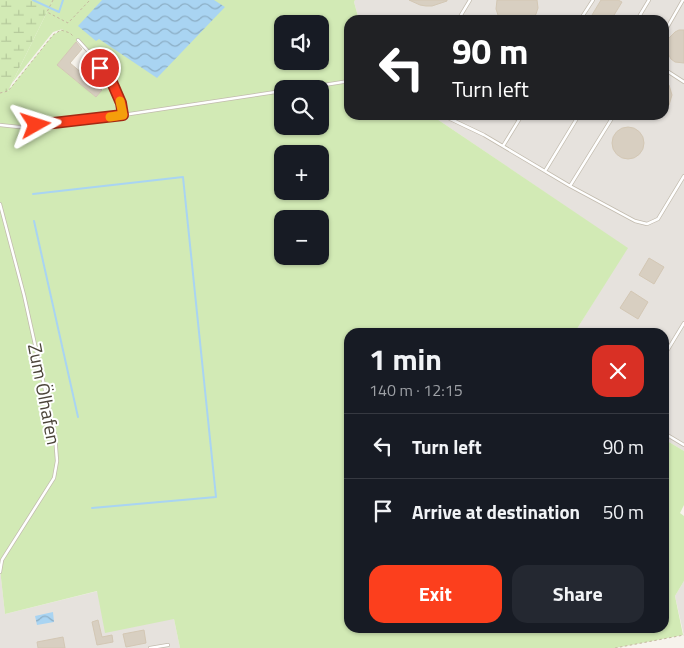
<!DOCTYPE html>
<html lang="en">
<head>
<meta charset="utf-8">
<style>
  body { margin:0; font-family:"Titillium Web",sans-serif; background:#242831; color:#f1f3f6; height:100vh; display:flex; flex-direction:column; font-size:19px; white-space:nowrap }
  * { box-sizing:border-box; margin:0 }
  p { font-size:16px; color:#9ea1a6 }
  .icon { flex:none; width:28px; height:28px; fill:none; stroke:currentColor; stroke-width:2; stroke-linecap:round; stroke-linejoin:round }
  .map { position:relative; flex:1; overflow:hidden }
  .sheet { position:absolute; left:344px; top:328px; width:325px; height:305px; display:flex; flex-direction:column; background:#171b24; border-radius:15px; box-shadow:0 1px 4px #0004 }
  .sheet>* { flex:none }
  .top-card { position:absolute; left:344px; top:15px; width:325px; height:105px; border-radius:15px; box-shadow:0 1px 4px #0004; background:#202124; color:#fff; overflow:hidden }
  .fabs { position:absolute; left:274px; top:15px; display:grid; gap:10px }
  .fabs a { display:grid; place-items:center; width:55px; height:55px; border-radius:10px; background:#171b24; box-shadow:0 1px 4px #0004; font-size:25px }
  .pin { position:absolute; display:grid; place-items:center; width:42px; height:42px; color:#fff; margin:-21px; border:2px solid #fff; border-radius:50%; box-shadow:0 1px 5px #0007 }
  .me { position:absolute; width:55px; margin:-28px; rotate:84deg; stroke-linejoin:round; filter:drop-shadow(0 0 4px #0008) }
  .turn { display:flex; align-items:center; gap:18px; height:105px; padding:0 25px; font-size:22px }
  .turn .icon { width:65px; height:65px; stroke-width:2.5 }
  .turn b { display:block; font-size:35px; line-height:42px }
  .round { display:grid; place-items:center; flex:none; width:52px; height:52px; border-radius:15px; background:#242831 }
  .summary { display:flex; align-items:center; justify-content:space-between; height:85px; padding:0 25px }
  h1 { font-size:30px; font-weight:700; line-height:38px }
  .cta { display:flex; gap:10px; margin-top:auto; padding:10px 25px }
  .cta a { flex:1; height:58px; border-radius:15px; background:#fc3f1d; color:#fff; font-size:20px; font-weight:700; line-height:58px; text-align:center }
  .cta a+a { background:#242831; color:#f1f3f6 }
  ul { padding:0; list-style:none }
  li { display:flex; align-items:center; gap:15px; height:65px; padding:0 25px; border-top:1px solid #363941 }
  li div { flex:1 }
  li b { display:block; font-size:19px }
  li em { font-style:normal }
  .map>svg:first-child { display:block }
</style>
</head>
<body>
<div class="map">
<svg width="684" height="648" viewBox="0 0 684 648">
  <defs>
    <pattern id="wetland-marsh" width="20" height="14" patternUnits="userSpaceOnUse" patternTransform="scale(1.25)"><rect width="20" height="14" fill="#d2eab5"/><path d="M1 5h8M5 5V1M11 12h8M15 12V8" fill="none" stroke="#b6ca9c"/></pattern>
    <pattern id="water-waves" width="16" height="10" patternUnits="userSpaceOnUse" patternTransform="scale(1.25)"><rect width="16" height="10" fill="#a9d4f2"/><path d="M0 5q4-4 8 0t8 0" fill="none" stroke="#8caec5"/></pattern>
  </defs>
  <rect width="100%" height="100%" fill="#f6f3ec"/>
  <path fill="#e6e2dd" d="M355,0H684V451L664,439V332H575L627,248L431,115H664V20H359L354,2Z
    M0,569L5,614L98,591L174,619L180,648H0Z
    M684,581V636L675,596Z"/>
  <path fill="#d2eab5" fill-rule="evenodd" d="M53,0H355L354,2L359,20H349V115H431L628,248L575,332H349V628H664V439L684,451V505L680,513L684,516V581L675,596L683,635L615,648H180L174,619L105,633L97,591L5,614L0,569V93L8,91L53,35L63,29L53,32L12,83ZM282,24H320V61H282ZM78,40L88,50V57L111,80L96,97L57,65ZM282,89H320V126H282ZM282,154H320V191H282ZM282,219H320V256H282Z"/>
  <path fill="url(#wetland-marsh)" d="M0,0H53L8,91L0,93Z"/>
  <path fill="url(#water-waves)" d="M102,0H214L225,7L157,78L99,39L96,41L78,26Z
    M53,612L54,622L37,625L35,616Z"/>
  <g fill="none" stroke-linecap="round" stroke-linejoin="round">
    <path stroke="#a9d4f2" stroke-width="2" d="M33,0L59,12L63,0
      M33,194L183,177L216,497L92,508
      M34,221L78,417"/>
  </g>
  <path fill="#d8cfc1" stroke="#d3c7b4" d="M409,0H447V1L432,6H426L420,5Z
    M497,0H537L538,8L536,14L532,20H501L498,15L496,9Z
    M601,0H618L622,2L611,20H589Z
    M679,30H684V63L675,62L671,59L666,50L667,40L675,32Z
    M76,42L82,49L70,63L102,90L96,97L57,65Z
    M664,80L669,85L672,95L669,105L664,110Z
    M612 143a16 16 0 1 1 32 0a16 16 0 1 1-32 0Z
    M649,258L664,267L654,284L639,275Z
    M631,291L648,302L638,319L620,308Z
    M98,620L102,637L112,635L113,642L97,645L92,622Z
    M144,630L146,643L126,647L123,634Z
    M63,637L65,648H38L37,642Z"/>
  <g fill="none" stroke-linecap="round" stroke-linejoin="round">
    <g stroke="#c2bbae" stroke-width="4">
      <path id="service" d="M458,20L470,0
        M580,20L593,0
        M637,20L649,0
        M664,33L683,0
        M78,40L88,51V57L111,80L121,103L123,115
        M664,69L684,82
        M299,89L349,81
        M442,115L484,135L570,186L635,221L647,224L658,219L684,176
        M511,115L519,120
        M0,125L19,127L123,115L282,91
        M503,146L522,115
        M545,171L579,115
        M570,186L614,115
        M0,204L24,295L55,435L57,461L54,478L2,560L0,572
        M664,356L684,323
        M664,433L684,445
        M150,648L168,645"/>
    </g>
    <path stroke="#c4b79f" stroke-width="1" stroke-dasharray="2.5 2.5" stroke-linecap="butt" d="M53,0L47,12L68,23L90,0
      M0,93L8,91L13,85L53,35L61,30L70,33L74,37
      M615,648L684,635"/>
    <use href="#service" stroke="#fff" stroke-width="2.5"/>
  </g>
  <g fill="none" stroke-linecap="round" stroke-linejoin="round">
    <g stroke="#a42913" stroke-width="12">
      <path id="route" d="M36,125L123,115L121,103L111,80L100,68"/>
    </g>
    <use href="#route" stroke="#fc3f1d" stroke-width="9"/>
    <path stroke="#f59e0b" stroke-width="9" d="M110,117L123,115L120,101"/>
  </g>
  <g text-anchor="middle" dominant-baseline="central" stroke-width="4" stroke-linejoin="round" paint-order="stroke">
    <g font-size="19" fill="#4b4439" stroke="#fff">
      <text transform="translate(45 394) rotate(79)">Zum Ölhafen</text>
    </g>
  </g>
</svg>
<div class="fabs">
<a><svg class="icon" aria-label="sound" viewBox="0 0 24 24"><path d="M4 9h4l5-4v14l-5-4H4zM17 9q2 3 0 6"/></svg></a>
<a><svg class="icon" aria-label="search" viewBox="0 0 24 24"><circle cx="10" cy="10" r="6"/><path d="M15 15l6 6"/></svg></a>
<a>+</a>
<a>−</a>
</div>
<div class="pin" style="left:100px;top:68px;background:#d93025"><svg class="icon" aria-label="arrive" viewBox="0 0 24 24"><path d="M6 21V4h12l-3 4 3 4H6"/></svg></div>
<svg class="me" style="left:36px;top:125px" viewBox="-20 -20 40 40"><path d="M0-17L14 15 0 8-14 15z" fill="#fc3f1d" stroke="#fff" stroke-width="4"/></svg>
<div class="top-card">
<div class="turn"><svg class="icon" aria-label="left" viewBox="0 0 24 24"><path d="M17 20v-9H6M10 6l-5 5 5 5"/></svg><div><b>90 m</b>Turn left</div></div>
</div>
<section class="sheet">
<div class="summary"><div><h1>1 min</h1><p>140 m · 12:15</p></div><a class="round" style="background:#d93025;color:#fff"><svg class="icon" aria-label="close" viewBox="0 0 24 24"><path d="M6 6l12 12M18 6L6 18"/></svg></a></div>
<ul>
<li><svg class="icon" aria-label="left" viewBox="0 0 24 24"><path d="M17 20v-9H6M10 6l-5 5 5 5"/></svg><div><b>Turn left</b></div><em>90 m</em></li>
<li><svg class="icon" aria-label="arrive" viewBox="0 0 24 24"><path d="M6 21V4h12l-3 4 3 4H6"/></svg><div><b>Arrive at destination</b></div><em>50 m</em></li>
</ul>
<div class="cta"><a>Exit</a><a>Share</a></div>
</section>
</div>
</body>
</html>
